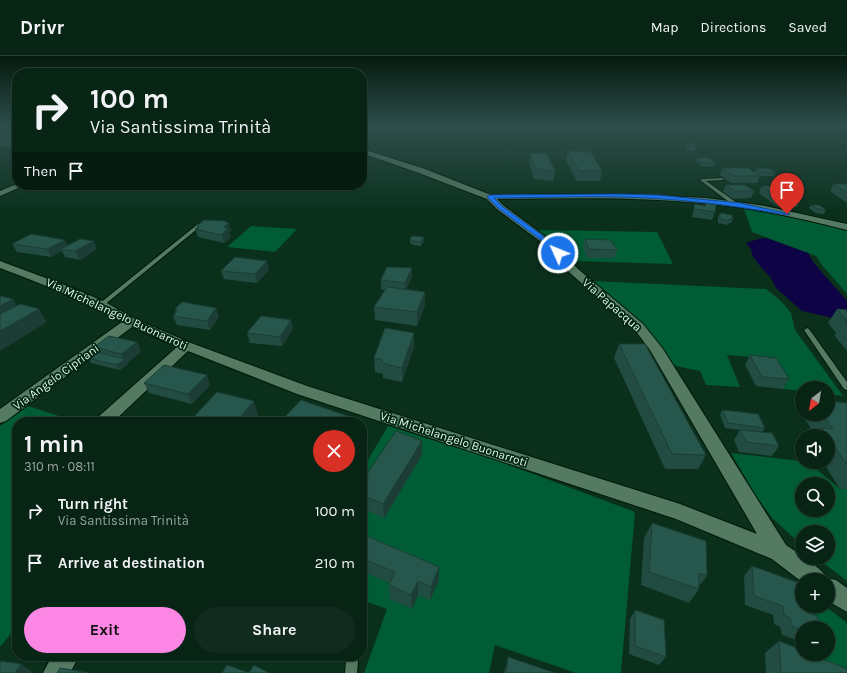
<!DOCTYPE html>
<html lang="en">
<head>
<meta charset="utf-8">
<style>
  body { margin:0; font-family:Karla,sans-serif; background:#112c1e; color:#f1f3f6; height:100vh; display:flex; flex-direction:column; font-size:15px; white-space:nowrap }
  * { box-sizing:border-box; margin:0 }
  p { font-size:13px; color:#98a4a0 }
  .icon { flex:none; width:22px; height:22px; fill:none; stroke:currentColor; stroke-width:2; stroke-linecap:round; stroke-linejoin:round }
  .map { position:relative; flex:1; overflow:hidden }
  .panel { position:absolute; left:12px; top:361px; width:355px; height:244px; display:flex; flex-direction:column; background:#082415; border-radius:16px; box-shadow:0 1px 3px #0004,0 0 0 1px #294134 }
  .panel>* { flex:none }
  .guide { position:absolute; left:12px; top:12px; width:355px; height:122px; border-radius:16px; box-shadow:0 1px 3px #0004,0 0 0 1px #294134; background:#082415; color:#f1f3f6; overflow:hidden }
  .needle { width:26px; rotate:211deg }
  .tools { position:absolute; left:795px; top:325px; display:grid; gap:8px }
  .tools a { display:grid; place-items:center; width:40px; height:40px; border-radius:50%; background:#082415; box-shadow:0 1px 3px #0004,0 0 0 1px #294134; font-size:20px }
  .pin { position:absolute; display:grid; place-items:center; width:34px; height:34px; color:#fff; margin:-41px -17px; border-radius:50% 50% 50% 0; rotate:-45deg; box-shadow:0 0 4px #0007 }
  .pin .icon { rotate:45deg }
  .me { position:absolute; width:44px; margin:-22px; rotate:314deg; stroke-linejoin:round; filter:drop-shadow(0 0 3px #0008) }
  .turn { display:flex; align-items:center; gap:14px; height:84px; padding:0 12px; font-size:18px }
  .turn .icon { width:52px; height:52px; stroke-width:2.5 }
  .turn b { display:block; font-size:28px; line-height:34px }
  .then { display:flex; align-items:center; height:38px; padding:0 12px; background:#0003; gap:8px; font-size:15px }
  .round { display:grid; place-items:center; flex:none; width:42px; height:42px; border-radius:21px; background:#112c1e }
  .head { display:flex; align-items:center; justify-content:space-between; height:68px; padding:0 12px }
  h1 { font-size:24px; font-weight:700; line-height:30px }
  .action { display:flex; gap:8px; margin-top:auto; padding:8px 12px }
  .action a { flex:1; height:46px; border-radius:24px; background:#fc86e3; color:#111; font-size:16px; font-weight:700; line-height:46px; text-align:center }
  .action a+a { background:#112c1e; color:#f1f3f6 }
  ul { padding:0; list-style:none }
  li { display:flex; align-items:center; gap:12px; height:52px; padding:0 12px }
  li div { flex:1 }
  li b { display:block; font-size:15px }
  li em { font-style:normal }
  header { display:flex; align-items:center; gap:24px; box-sizing:border-box; height:56px; padding:0 20px; background:#082415; border-bottom:1px solid #294134 }
  header strong { font-size:19px }
  nav { display:flex; gap:22px; margin-inline-start:auto; font-size:14px }
  .map>svg:first-child { display:block }
</style>
</head>
<body>
<header>
<strong>Drivr</strong>
<nav><a>Map</a><a>Directions</a><a>Saved</a></nav>
</header>
<div class="map">
<svg width="847" height="617" viewBox="0 0 847 617">
  <rect width="100%" height="100%" fill="#0a301c"/>
  <path fill="#005c34" fill-rule="evenodd" d="M743,150L847,172V238L822,209L816,200L752,176Z
    M251,170L297,173L275,196L227,191Z
    M536,174L657,176L673,208L572,205Z
    M593,225L766,233L781,245L791,257L795,274L843,340L828,338V332H802V335L783,333L765,302L727,299L740,331L706,329L700,315L672,309L656,284L641,268Z
    M28,350L78,366H17V570L0,591V370Z
    M388,370L499,405L635,456L621,617H576L495,589L489,617H364L387,553L362,544V414Z
    M731,397L808,406L840,433H847V525L817,502H828V476H802V489L773,463L756,440ZM802,428H828V454H802Z
    M809,550H825L847,567V617L815,605L814,598H828V572H811Z"/>
  <path fill="#0d0345" d="M766,182L808,197L813,206L847,245V263L833,262L802,255L776,232L771,222L760,210L752,199L751,193L746,187L758,183Z"/>
  <g fill="none" stroke-linecap="round" stroke-linejoin="round">
    <g stroke="#001708" stroke-width="2">
      <path id="lane" d="M723,122V124H722L706,125L737,147V149H733L700,124L702,123Z
        M198,168L202,169L103,250H99L98,249L99,248Z
        M807,272L809,273L847,326V334L844,333L804,274Z
        M344,600H356L358,606L357,617H345L346,606Z"/>
    </g>
    <g stroke="#001708" stroke-width="2">
      <path id="street" d="M362,93L425,113L491,139L614,138L706,142L765,150L847,168V174C811,165 774,156 737,151C658,140 577,142 497,143L504,150L550,184L578,213L643,268L663,293L786,489C796,496 823,513 827,522L836,524L847,532V556L828,545V524H802V526L772,503L676,463L297,338L188,295L113,366H95L97,362L177,291L132,271L6,365L0,367V353L122,266C83,244 42,228 0,212V205L75,233L105,246L135,263L191,287L307,330L680,448L757,478L650,294L635,274L570,217L544,188L498,154L487,143L419,117L362,97Z
        M17,128L25,129L0,140V135Z
        M52,600H79L70,617H43Z"/>
    </g>
    <use href="#lane" fill="#547a62" fill-rule="evenodd"/>
    <use href="#street" fill="#547a62" fill-rule="evenodd"/>
  </g>
  <path fill="#224b41" d="M0,77L1,79H6L11,77L15,91L4,90L0,92Z
    M687,88L696,91L695,95L688,94L686,91Z
    M568,95L602,115L600,125H577L566,105Z
    M530,97L555,115L553,125L534,123L529,106Z
    M697,102L715,107L714,111L701,110L696,105Z
    M722,112L760,120L757,127H731L720,119Z
    M756,112L776,117L774,120H760L755,116Z
    M834,128H847V147L830,135Z
    M726,129L754,135L751,142L733,143L723,136Z
    M762,130L801,143L797,151L776,150L759,137Z
    M706,147L715,156L712,164L692,161L695,148L704,150Z
    M811,149L826,154L824,158L816,157L809,152Z
    M720,157L733,163L731,167H729L728,169L718,167V161Z
    M226,165L231,175L229,176L231,181L224,187L198,181L195,173L197,172V170Z
    M410,183L424,185L421,190L413,189L410,187Z
    M585,183L617,194L614,202H587L583,191Z
    M12,188L68,189L97,193L80,204L65,201L62,195L51,201L17,196Z
    M269,214L257,227L224,223L221,215Z
    M412,221L406,233L425,236V249L417,270L375,264L374,251L386,234L381,233V224Z
    M175,253L219,261L210,274L177,269L173,260L176,256Z
    M837,253L847,254V295L834,279L836,277L828,267Z
    M291,264L293,273L282,290L250,287L247,277Z
    M137,286L141,296L127,307L128,308L120,314L91,307L88,302L96,296L94,291Z
    M619,288L706,399L698,413H665L614,302Z
    M414,291L402,326L383,322V318L375,316L374,302Z
    M750,299L789,323L783,333L756,330L745,309Z
    M144,327L210,329L192,348L149,337Z
    M847,347V433H840L823,406H828V380H816L802,359L803,358H828Z
    M722,354L765,372L762,376L779,390L772,400L739,396L734,384L740,374L725,372L720,359Z
    M422,385V399L384,462L362,453V425Z
    M652,467L707,520L699,530V533L689,547L641,529L644,482Z
    M362,478L439,511V524L430,544L418,539L412,553L390,543L389,529L390,527L368,518L366,523L362,522Z
    M752,510L802,572V586L782,579L780,571L774,568L773,559L745,549L744,520Z
    M635,554L666,601L659,609L629,598L630,563Z
    M17,561V572L12,568Z
    M779,585L847,617H766L765,597Z
    M508,601L555,617H504Z"/>
  <path fill="#1b3d35" d="M17,80V90L15,91L11,82Z
    M0,83L4,90L0,92Z
    M226,165L227,169L229,167L231,175L229,176L231,181L224,187L221,179L225,166Z
    M424,181V185L421,190V186Z
    M65,184L70,192L61,193L62,195L51,201L47,193Z
    M94,185L97,193L80,204L75,195Z
    M267,205L269,214L257,227L255,218Z
    M412,212V221L405,236V227Z
    M425,236V249L417,270V256Z
    M13,243L21,257L0,269V250Z
    M216,252L219,261L210,274L207,265Z
    M39,253L47,266L0,295V275Z
    M291,264L293,273L282,290L280,281Z
    M414,277V291L402,326V312Z
    M137,286L141,296L127,307L128,308L120,314L117,309L124,304L121,298Z
    M207,319L210,329L192,348L188,338Z
    M254,345L258,359L253,366H236Z
    M422,385V399L384,462L383,448Z
    M366,504L368,518L366,523L363,509Z
    M439,511V524L430,544L431,531Z
    M418,525V539L412,553L411,539Z
    M21,608L32,616V617H15Z"/>
  <path fill="#27574c" stroke="#1b3d35" d="M11,77L17,78V79H6Z
    M0,79H17V80L11,82L0,81Z
    M687,88H694L696,91H689Z
    M568,95L591,96L602,115H579Z
    M530,97H546L555,115L536,113Z
    M697,102H709L715,107H702Z
    M722,112H748L760,120H734Z
    M756,112L770,113L776,117L762,116Z
    M834,128H847V137Z
    M726,129H745L754,135H736Z
    M762,130H781L801,143L779,142Z
    M706,147L716,149L715,156L694,153L695,148L705,150Z
    M811,149H819L826,154L818,153Z
    M720,157L732,159L733,163H729L730,165L720,163Z
    M204,164L226,165L225,166L229,167L224,171L228,173L221,179L195,173L199,171L197,170Z
    M31,178L65,184L47,193L12,188Z
    M412,180L424,181L421,186L413,185L410,183Z
    M80,183L94,185L75,195L61,193Z
    M585,183L611,184L617,194L589,193Z
    M235,201L267,205L255,218L221,215Z
    M387,211L412,212L405,227L381,224Z
    M387,231L425,236L417,256L374,251Z
    M0,240L13,243L0,250Z
    M182,246L216,252L207,265L173,260L178,254L175,253Z
    M20,248L39,253L0,275V258Z
    M837,253L847,254V265Z
    M261,260L291,264L280,281L247,277Z
    M844,266H847V269Z
    M385,272L414,277L402,312L382,307V304L374,302Z
    M109,280L137,286L121,298L94,291Z
    M619,288H645L706,399L672,398Z
    M96,296L125,303L117,309L88,302Z
    M750,299L776,302L789,323L762,321Z
    M164,309L207,319L188,338L144,327Z
    M217,336L254,345L236,366H189Z
    M301,344L359,364L357,366H280Z
    M828,345L847,347V409L822,372L833,373L822,358H828Z
    M722,354L758,358L765,372L728,367Z
    M740,374L772,377L779,390L746,386Z
    M396,375L422,385L383,448L362,439V425Z
    M652,467L706,485L707,520L699,517V533L649,516Z
    M362,478L439,511L431,531L418,525L411,539L389,529L395,516L366,504L363,509H362Z
    M752,510L802,528V550H807L808,557L817,560L819,572H802V574L792,570L790,562L784,559L783,550L754,540Z
    M635,554L664,564L666,601L635,590Z
    M17,561V569L12,568Z
    M779,585L802,594V598H810L847,613V617H781Z
    M508,601L555,617H506Z
    M0,605L21,608L15,617H0Z
    M227,609L249,617L254,609L269,617H222Z
    M60,612L89,617H57Z"/>
  <linearGradient id="sky" x2="0" y2="1"><stop stop-color="#061a0f"/><stop offset="0.45" stop-color="#2d4e4b"/><stop offset="1" stop-color="#2d4e4b" stop-opacity="0"/></linearGradient>
  <rect width="847" height="156" fill="url(#sky)"/>
  <path fill="#1a73e8" stroke="#114b97" d="M618,138L657,139L740,147L790,158L787,159C732,149 675,142 619,141C577,140 536,142 494,142L503,151L542,179L560,196V199H558L537,181L499,153L487,141L490,139Z"/>
  <g text-anchor="middle" dominant-baseline="central" stroke-width="3.5" stroke-linejoin="round" paint-order="stroke">
    <g font-size="12" fill="#e1f6e8" stroke="#002612">
      <text transform="translate(612 249) rotate(41)">Via Papacqua</text>
      <text transform="translate(117 258) rotate(25)">Via Michelangelo Buonarroti</text>
      <text transform="translate(56 321) rotate(-36)">Via Angelo Cipriani</text>
      <text transform="translate(454 383) rotate(18)">Via Michelangelo Buonarroti</text>
    </g>
  </g>
</svg>
<div class="tools">
<a><svg class="needle" viewBox="-14 -14 28 28"><path d="M0-13l5 13h-10z" fill="#e53935"/><path d="M0 13l5-13h-10z" fill="#98a4a0"/></svg></a>
<a><svg class="icon" aria-label="sound" viewBox="0 0 24 24"><path d="M4 9h4l5-4v14l-5-4H4zM17 9q2 3 0 6"/></svg></a>
<a><svg class="icon" aria-label="search" viewBox="0 0 24 24"><circle cx="10" cy="10" r="6"/><path d="M15 15l6 6"/></svg></a>
<a><svg class="icon" aria-label="layers" viewBox="0 0 24 24"><path d="M12 4l9 5-9 5-9-5zM3 14l9 5 9-5"/></svg></a>
<a>+</a>
<a>−</a>
</div>
<div class="pin" style="left:787px;top:158px;background:#d93025"><svg class="icon" aria-label="arrive" viewBox="0 0 24 24"><path d="M6 21V4h12l-3 4 3 4H6"/></svg></div>
<svg class="me" style="left:558px;top:197px" viewBox="-20 -20 40 40"><circle r="17" fill="#1a73e8" stroke="#fff" stroke-width="3"/><path d="M0-11L8 9 0 5-8 9z" fill="#fff"/></svg>
<div class="guide">
<div class="turn"><svg class="icon" aria-label="right" viewBox="0 0 24 24"><path d="M7 20v-9h11M14 6l5 5-5 5"/></svg><div><b>100 m</b>Via Santissima Trinità</div></div>
<div class="then">Then<svg class="icon" aria-label="arrive" viewBox="0 0 24 24"><path d="M6 21V4h12l-3 4 3 4H6"/></svg></div>
</div>
<section class="panel">
<div class="head"><div><h1>1 min</h1><p>310 m · 08:11</p></div><a class="round" style="background:#d93025;color:#fff"><svg class="icon" aria-label="close" viewBox="0 0 24 24"><path d="M6 6l12 12M18 6L6 18"/></svg></a></div>
<ul>
<li><svg class="icon" aria-label="right" viewBox="0 0 24 24"><path d="M7 20v-9h11M14 6l5 5-5 5"/></svg><div><b>Turn right</b><p>Via Santissima Trinità</p></div><em>100 m</em></li>
<li><svg class="icon" aria-label="arrive" viewBox="0 0 24 24"><path d="M6 21V4h12l-3 4 3 4H6"/></svg><div><b>Arrive at destination</b></div><em>210 m</em></li>
</ul>
<div class="action"><a>Exit</a><a>Share</a></div>
</section>
</div>
</body>
</html>
